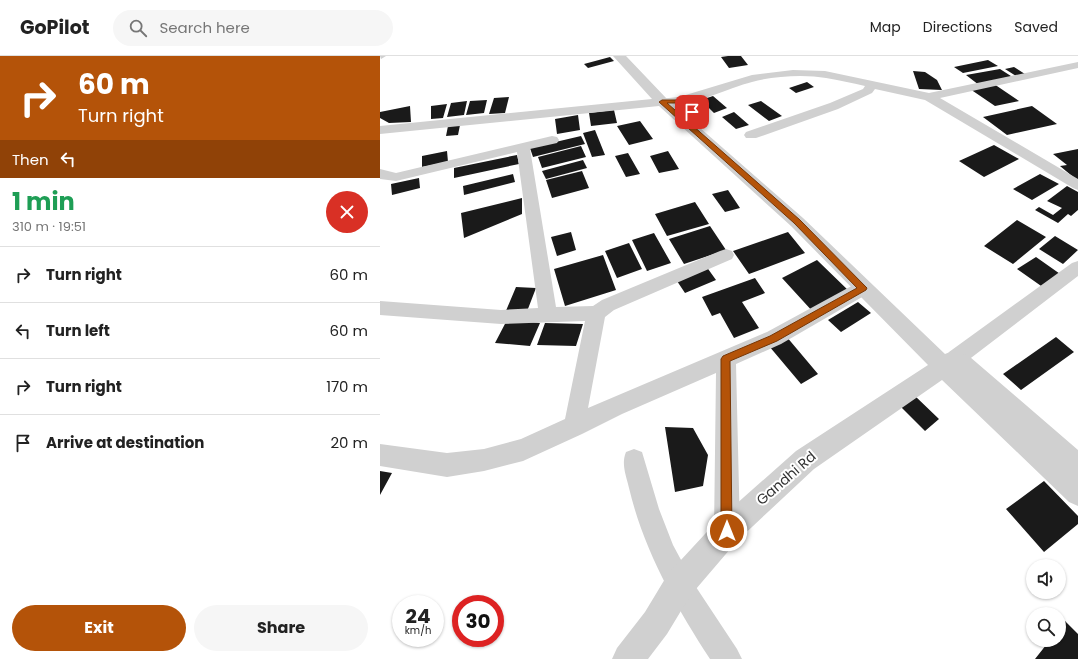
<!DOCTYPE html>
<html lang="en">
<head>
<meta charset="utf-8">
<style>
  body { margin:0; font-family:Poppins,sans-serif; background:#f6f6f6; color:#222; height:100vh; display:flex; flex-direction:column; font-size:15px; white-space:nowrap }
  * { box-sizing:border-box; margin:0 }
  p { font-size:13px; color:#767676 }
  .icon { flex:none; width:22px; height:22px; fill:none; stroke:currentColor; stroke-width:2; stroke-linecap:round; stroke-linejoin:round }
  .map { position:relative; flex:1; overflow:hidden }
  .side { display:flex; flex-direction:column; background:#fff; width:380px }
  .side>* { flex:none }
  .hud { background:#b45309; color:#fff; overflow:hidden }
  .buttons { position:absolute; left:646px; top:503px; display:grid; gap:8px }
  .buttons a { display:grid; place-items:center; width:40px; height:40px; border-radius:50%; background:#fff; box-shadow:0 1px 3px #0004; font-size:20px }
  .speed { position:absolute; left:12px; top:539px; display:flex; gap:8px; font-size:20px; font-weight:700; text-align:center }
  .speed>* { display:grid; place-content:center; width:52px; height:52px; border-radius:50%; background:#fff; box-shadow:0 1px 3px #0004; line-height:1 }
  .speed small { font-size:10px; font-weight:400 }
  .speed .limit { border:6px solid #d22; background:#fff; color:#111 }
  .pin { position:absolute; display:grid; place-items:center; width:34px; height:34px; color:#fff; margin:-17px; border-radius:8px; box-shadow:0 2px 6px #0006 }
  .me { position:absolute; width:44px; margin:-22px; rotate:0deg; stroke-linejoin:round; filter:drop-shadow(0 0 3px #0008) }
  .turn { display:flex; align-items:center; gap:14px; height:84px; padding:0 12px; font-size:18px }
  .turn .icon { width:52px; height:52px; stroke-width:2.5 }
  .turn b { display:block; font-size:28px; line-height:34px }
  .then { display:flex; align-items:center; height:38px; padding:0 12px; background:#0003; gap:8px; font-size:15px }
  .round { display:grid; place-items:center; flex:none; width:42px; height:42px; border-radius:21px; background:#f6f6f6 }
  .overview { display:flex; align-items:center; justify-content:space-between; height:68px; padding:0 12px }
  h1 { font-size:24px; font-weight:700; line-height:30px; color:#1e9e55 }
  .action { display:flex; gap:8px; margin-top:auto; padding:8px 12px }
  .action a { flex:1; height:46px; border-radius:24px; background:#b45309; color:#fff; font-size:16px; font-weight:700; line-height:46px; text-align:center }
  .action a+a { background:#f6f6f6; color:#222 }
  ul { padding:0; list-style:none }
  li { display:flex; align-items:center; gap:12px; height:56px; padding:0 12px; border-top:1px solid #e0e0e0 }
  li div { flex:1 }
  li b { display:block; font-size:15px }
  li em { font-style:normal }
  header { display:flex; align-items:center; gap:24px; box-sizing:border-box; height:56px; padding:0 20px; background:#fff; border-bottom:1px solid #e0e0e0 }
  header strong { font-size:19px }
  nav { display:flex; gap:22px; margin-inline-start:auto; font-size:14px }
  .search { width:280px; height:36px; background:#f6f6f6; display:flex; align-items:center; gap:10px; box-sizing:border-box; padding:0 14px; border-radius:22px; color:#767676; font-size:15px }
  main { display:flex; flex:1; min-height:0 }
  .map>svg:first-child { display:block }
</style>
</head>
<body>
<header>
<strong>GoPilot</strong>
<div class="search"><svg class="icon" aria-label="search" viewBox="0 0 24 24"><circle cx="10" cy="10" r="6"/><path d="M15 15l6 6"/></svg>Search here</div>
<nav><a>Map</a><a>Directions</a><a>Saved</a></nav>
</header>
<main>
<section class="side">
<div class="hud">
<div class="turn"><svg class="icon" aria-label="right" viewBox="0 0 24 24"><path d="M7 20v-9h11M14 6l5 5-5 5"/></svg><div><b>60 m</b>Turn right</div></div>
<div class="then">Then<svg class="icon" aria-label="left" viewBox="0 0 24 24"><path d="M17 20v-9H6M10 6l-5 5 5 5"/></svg></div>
</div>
<div class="overview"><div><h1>1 min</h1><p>310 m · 19:51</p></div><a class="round" style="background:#d93025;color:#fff"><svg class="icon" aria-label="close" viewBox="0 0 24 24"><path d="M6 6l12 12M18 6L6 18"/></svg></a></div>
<ul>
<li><svg class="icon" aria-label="right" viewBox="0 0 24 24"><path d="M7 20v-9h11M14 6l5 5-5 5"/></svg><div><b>Turn right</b></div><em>60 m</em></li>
<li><svg class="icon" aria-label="left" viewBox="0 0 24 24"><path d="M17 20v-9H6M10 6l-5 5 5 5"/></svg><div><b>Turn left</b></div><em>60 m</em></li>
<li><svg class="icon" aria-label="right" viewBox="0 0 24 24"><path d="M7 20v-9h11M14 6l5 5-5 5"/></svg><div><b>Turn right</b></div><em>170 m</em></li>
<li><svg class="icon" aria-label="arrive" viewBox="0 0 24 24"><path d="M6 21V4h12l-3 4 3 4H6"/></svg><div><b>Arrive at destination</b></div><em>20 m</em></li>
</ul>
<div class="action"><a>Exit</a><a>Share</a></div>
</section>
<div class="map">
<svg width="698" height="603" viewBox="0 0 698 603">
  <rect width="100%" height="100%" fill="#fff"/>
  <path fill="#1a1a1a" d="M348,0H361L368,9L349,12L341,1Z
    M230,1L234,5L208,12L204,8Z
    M608,4L618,10L583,17L574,11Z
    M634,11L648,20L639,22L625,13Z
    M620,13L634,22L599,29L586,19Z
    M533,15L545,16L557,24L562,34L539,33Z
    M427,26L434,31L416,37L409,32Z
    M614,28L639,45L615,50L590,33Z
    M333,40L347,52L334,57L321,44Z
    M129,41L125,57L109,58L114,42Z
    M107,44L104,57L86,59L90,45Z
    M87,45L84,59L67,61L71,47Z
    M381,45L402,60L389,65L368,49Z
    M67,48L63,62L51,63V50Z
    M30,50L31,66L9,67L0,62V56Z
    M652,50L677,68L627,79L603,61Z
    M234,54L237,67L211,70L209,57Z
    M354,56L369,69L356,73L342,61Z
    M198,59L200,74L177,78L175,63Z
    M260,65L273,83L249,89L237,70Z
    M80,69L78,79L66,80L68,70Z
    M215,74L225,99L212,101L203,77Z
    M201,80L205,88L153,101L150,92Z
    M614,89L639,103L604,121L579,105Z
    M201,90L206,101L162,112L158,101Z
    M698,93V125L680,110L687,109L673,98Z
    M67,95L68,106L42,111V100Z
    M288,95L299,113L279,117L270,100Z
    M248,97L260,118L246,121L235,100Z
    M137,99L139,108L74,122V112Z
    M203,104L207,112L166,123L162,115Z
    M202,115L209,132L172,142L166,124Z
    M133,118L135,126L84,139L83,130Z
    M660,118L679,128L652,144L633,133Z
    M39,122L40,132L12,139L11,128Z
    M687,130L698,136V154L691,160L688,158L678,167L655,154L659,151L673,159L682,152L667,145Z
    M348,134L360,152L345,156L332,138Z
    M142,142V158L84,182L81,157Z
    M315,146L329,168L287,180L275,158Z
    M637,164L666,181L633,208L604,190Z
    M330,170L346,194L304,208L289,183Z
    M191,176L196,194L177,200L171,181Z
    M408,176L425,197L369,218L353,195Z
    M274,177L291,207L267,215L252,184Z
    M675,180L698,194L683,208L659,193Z
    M249,187L262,213L237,222L225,195Z
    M223,199L236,234L185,250L174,213Z
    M656,201L683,220L664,232L637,213Z
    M437,204L471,237L434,257L402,222Z
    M326,210L336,224L305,237L295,222Z
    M375,222L385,237L362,246L379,272L354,282L340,257L332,260L322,241Z
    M136,231L156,232L146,258L125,257Z
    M478,246L491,257L461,276L448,264Z
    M127,264L160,267L150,290L115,287Z
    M165,267L203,268L196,290L157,289Z
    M406,280L438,318L421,328L389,290Z
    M676,281L694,296L641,334L623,318Z
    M534,339L559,363L545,375L520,350Z
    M285,371L313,372L328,399L323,430L295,436Z
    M0,415L12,417L0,439Z
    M664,425L698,460V468L664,496L626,453Z
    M685,565L698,578V603H655L670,584H679V573Z"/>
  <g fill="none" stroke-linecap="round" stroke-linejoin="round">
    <path fill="#d0d0d0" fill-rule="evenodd" d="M0,0H6L1,3Z
      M698,6V12L560,42L698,123V134L693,132L545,44L495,33L492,37L458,53L376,82H366L364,79L366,76L450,47L483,33L485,30C472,27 459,24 446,22C425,18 393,20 372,26C347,32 303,55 278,49L276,46L278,43L299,41L372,19L413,14L445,15L549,37Z
      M172,80L177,81L179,84L177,87L150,93L176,251L213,250L222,244L340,195L346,193L352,195L354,199L352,203L234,254L225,261L208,352L387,276L477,227L483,225L489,227L492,232L489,237L401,288L356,308L360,475L356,484L347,488L338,484L334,475L336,317L242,358L202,378L143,405L104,415L67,421L0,410V388L67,397L104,393L141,383L185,363L205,265L121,268L0,259V245L121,254L158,252L137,96L16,125L0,123V113L16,117Z
      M698,205V220L583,308L576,310L569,308L566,302L569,296L692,207Z
      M254,393L262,396L279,453L293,489L314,528L357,593L362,603H330C295,549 264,495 249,432C246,419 241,408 246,396Z"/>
    <path fill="#d0d0d0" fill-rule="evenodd" d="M233,0H246L287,43L423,162L565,298L575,294L590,301L698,394V450L689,446L562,324L434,413L357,485L310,540L287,578L268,603H232L237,592L265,556L288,518L337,465L416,395L548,309L411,170L279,50L0,78V70L272,43Z"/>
  </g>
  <path fill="#b45309" stroke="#753606" d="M302,44L314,54V57H310L299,47H287L420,164L487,232L486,234L397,285L350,305L352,475L351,479L347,480L343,479L341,475V303L343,300L390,280L477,232L414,167L279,46L282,44Z"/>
  <g text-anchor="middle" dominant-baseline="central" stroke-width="4" stroke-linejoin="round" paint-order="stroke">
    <g font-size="14" fill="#333" stroke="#fff">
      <text transform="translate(406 422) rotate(-41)">Gandhi Rd</text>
    </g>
  </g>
</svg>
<div class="buttons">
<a><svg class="icon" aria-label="sound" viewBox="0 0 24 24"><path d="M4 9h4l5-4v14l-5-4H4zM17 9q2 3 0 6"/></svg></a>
<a><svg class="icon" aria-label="search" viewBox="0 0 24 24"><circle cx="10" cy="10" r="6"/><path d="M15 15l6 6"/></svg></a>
</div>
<div class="speed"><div>24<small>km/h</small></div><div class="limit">30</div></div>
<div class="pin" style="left:312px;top:56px;background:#d93025"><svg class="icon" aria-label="arrive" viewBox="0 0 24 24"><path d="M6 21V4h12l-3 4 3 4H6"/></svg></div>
<svg class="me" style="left:347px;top:475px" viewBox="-20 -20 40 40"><circle r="17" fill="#b45309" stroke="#fff" stroke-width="3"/><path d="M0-11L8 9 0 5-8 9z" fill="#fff"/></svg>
</div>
</main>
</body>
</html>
